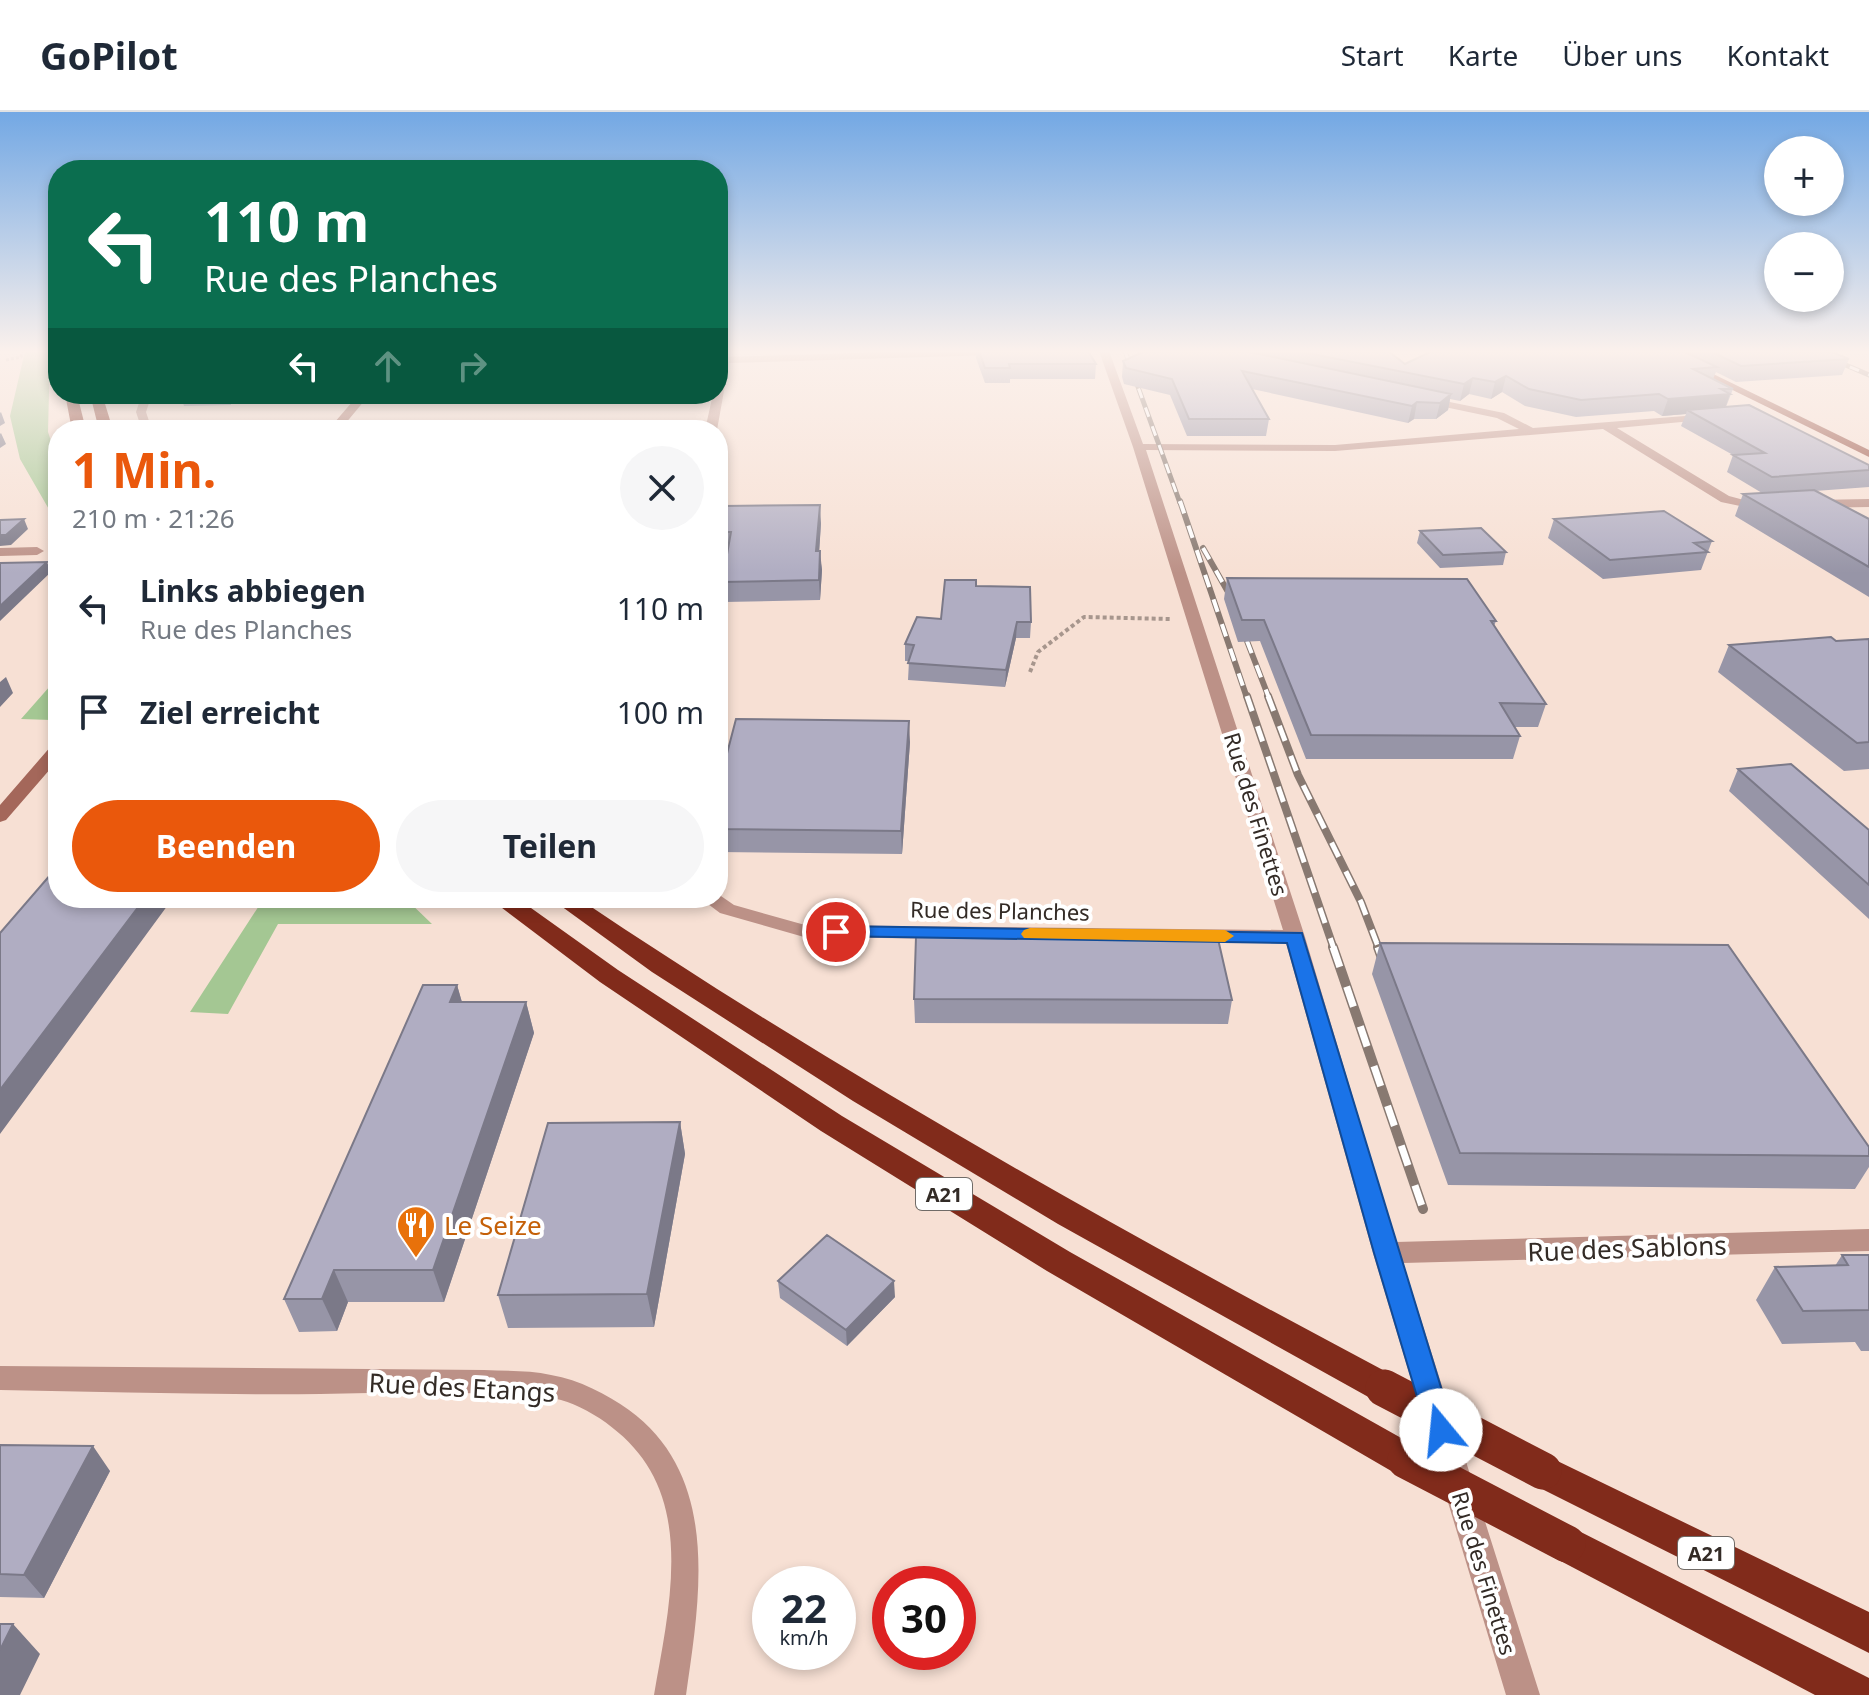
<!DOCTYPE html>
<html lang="de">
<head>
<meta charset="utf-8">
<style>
  body { margin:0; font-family:"Noto Sans",sans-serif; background:#f6f6f7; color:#1f2937; height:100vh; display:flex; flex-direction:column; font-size:30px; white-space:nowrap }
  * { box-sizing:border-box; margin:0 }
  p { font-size:26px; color:#747a83 }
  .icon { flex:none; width:44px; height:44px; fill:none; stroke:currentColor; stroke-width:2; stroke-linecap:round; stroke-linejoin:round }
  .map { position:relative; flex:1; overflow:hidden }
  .sheet { position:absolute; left:48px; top:308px; width:680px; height:488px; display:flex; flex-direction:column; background:#fff; border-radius:32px; box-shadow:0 4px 12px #0003 }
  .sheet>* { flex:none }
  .banner { position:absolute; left:48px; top:48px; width:680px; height:244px; border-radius:32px; box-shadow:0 4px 12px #0003; background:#0b6e4f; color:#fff; overflow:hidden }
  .tools { position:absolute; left:1764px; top:24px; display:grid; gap:16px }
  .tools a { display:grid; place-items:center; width:80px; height:80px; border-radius:50%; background:#fff; box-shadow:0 4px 12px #0003; font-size:40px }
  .speed { position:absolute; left:752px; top:1454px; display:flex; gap:16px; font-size:40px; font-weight:700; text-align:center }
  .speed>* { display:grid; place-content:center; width:104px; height:104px; border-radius:50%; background:#fff; box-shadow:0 4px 12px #0003; line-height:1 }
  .speed small { font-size:20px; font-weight:400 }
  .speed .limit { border:12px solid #d22; background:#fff; color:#111 }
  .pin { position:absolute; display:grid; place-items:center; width:68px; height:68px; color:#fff; margin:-34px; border:4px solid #fff; border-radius:50%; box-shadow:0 2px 8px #0007 }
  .me { position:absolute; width:88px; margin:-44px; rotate:343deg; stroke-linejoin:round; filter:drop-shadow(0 0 6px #0008) }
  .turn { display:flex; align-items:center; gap:28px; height:168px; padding:0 24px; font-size:36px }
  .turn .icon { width:104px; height:104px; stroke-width:2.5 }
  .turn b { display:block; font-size:56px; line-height:68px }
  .lanes { display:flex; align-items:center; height:76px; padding:0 24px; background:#0003; justify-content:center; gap:40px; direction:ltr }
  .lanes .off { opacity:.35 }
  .round { display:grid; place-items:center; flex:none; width:84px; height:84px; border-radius:42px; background:#f6f6f7 }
  .overview { display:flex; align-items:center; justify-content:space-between; height:136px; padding:0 24px }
  h1 { font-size:48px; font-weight:700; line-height:60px; color:#ea580c }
  .action { display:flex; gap:16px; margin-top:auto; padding:16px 24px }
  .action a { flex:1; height:92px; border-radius:48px; background:#ea580c; color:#fff; font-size:32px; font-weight:700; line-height:92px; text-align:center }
  .action a+a { background:#f6f6f7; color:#1f2937 }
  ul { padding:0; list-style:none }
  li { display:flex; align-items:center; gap:24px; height:104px; padding:0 24px }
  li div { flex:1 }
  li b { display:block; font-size:30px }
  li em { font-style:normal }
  header { display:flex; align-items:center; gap:48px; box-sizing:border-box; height:112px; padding:0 40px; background:#fff; border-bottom:2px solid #e0e1e3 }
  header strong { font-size:38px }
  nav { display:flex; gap:44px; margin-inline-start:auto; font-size:28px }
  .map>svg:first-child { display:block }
</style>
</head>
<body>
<header>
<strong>GoPilot</strong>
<nav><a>Start</a><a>Karte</a><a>Über uns</a><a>Kontakt</a></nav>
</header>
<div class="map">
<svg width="1869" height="1583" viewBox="0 0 1869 1583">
  <rect width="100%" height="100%" fill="#f7e0d4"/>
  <path fill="#a4c793" d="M25,239H50L48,320L58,350V413L20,347L10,304Z
    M58,565V599L51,608L21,607Z
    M264,786H405L432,812H278L228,902L190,900Z"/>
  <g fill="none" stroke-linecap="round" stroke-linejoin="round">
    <path stroke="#a7968d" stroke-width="3" stroke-dasharray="3 2" stroke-linecap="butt" d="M6,248L21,245L22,239"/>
    <path stroke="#a7968d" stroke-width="4" stroke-dasharray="4 3" stroke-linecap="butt" d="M1030,560L1038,540L1084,505L1170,507"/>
    <path fill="#bc9187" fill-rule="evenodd" d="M142,282H152L146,300L152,318H142L136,300Z
      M0,1254L484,1258C506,1259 530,1258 551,1263C580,1268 606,1282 629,1298C721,1365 700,1486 686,1583H654C666,1513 688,1423 650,1358C633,1327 595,1298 561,1288C538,1282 513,1283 489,1282C433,1280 376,1281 320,1282C213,1283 107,1280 0,1278Z"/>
    <path fill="#bc9187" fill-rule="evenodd" d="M923,239H1028L1023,242L729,251L717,318H705L713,282H718V245Z
      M1099,239H1109L1143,332L1335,333L1519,317L1497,306L1421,290V286L1425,285L1504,301L1533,316L1710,302L1715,305L1714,307L1617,316L1729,384L1770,395L1764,399L1721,390L1603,317L1335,339L1146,338L1305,825L1396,1130L1869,1117V1139L1403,1151L1540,1583H1506L1373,1141L1286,831L804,825L720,801L700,786H718V782L734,793L805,813L1283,818L1133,335Z
      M1869,387V395L1812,396L1806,392L1812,388Z
      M0,436L37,435L44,439L37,443L0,444Z"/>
    <path fill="#a4675a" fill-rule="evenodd" d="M359,282H370L340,318H328Z
      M58,632V648L6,708L0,710V693L52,633Z"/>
    <path fill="#924839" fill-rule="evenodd" d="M1653,239H1666L1869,338V345Z"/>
    <path fill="#812b1b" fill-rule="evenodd" d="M65,282H77L86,318H72Z
      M90,282H102L113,318H99Z
      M489,786H517L618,858L842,1004L1070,1140L1419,1336L1424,1348L1419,1360L1406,1365L1393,1360L1047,1159L821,1019L600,870Z
      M550,786H578C841,963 1117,1117 1396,1265L1401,1276L1396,1287L1384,1292L1372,1287L1058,1112L853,989L652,860Z
      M1543,1342L1869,1500V1541L1530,1371L1525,1359L1530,1347Z
      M1567,1413L1869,1566V1583H1815L1553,1445L1548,1432L1553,1419Z"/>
    <g stroke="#887971" stroke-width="5">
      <path id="rail-far3" d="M1125,239L1180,391
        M1813,239L1869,263"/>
    </g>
    <g stroke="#887971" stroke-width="6">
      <path id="rail-far2" d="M1180,389L1247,586
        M1203,436L1232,487
        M1247,529L1269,586"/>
    </g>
    <g stroke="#887971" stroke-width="8">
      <path id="rail-far1" d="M1247,584L1334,837
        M1268,584L1298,663L1361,790L1379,837"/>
    </g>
    <g stroke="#887971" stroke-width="10">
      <path id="rail" d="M1333,835L1423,1097
        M1378,835L1386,857"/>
    </g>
    <use href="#rail-far3" stroke="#fff" stroke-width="3" stroke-dasharray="10" stroke-linecap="butt"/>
    <use href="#rail-far2" stroke="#fff" stroke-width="4" stroke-dasharray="13" stroke-linecap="butt"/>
    <use href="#rail-far1" stroke="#fff" stroke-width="5" stroke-dasharray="16" stroke-linecap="butt"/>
    <use href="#rail" stroke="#fff" stroke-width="7" stroke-dasharray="21" stroke-linecap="butt"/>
    <path stroke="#812b1b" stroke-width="37" d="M1384,1276L1543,1359
      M1406,1348L1567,1432"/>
  </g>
  <path fill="#9795a7" d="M976,239H1088L1096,252L1095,267H1010V271H985L976,246Z
    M1145,239H1388L1405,252L1432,239H1830L1849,247L1842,263L1736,270L1716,260L1713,267L1733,277L1726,295L1869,353V375L1815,379L1869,407V485L1735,404L1743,382L1762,381L1727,360L1733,343L1681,314L1686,302L1662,304L1654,299L1576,305L1525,294L1502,280L1491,287L1469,282L1460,289L1450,287L1448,298L1436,307H1414L1408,311L1252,277L1269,307L1266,324H1187L1170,283L1124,272L1122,265L1123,249Z
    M180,282H242L230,293L184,294Z
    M1554,407L1712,429L1701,458L1603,467L1548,426Z
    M821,411L819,439L822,458L820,488L724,490L722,470L728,439H719L718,416Z
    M1420,419L1506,440L1503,453L1440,456L1417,431Z
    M1227,466L1496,509L1494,514L1546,592L1538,615H1515L1520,624L1513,647H1306L1260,529L1238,530L1224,487Z
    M976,474L1031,510L1030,526H1016L1005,575L908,568L909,549H905V532L941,507Z
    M1869,527V657L1844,659L1718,560L1729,533Z
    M910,630L902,742L718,740V676Z
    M1738,657L1869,718V807L1729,679Z
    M1380,831L1869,1044V1055L1855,1077L1448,1073L1372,862Z
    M457,873L462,890H526L534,921L444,1190H348L337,1219L299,1220L284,1187Z
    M914,887L1232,888L1228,912L915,911Z
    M680,1010L685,1042L654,1215L508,1216L498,1183Z
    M1842,1143H1869V1239H1861L1855,1230L1782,1232L1756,1188L1775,1155L1835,1154Z
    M778,1169L895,1185L847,1234L780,1186Z
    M0,1333L110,1359L44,1486L0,1485Z"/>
  <path fill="#7b7988" d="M1506,264L1502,280L1491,287L1495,270Z
    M1473,266L1469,282L1460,289L1464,272Z
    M227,282H242L230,293Z
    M1451,282L1448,298L1436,307L1440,291Z
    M1730,282L1724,299L1687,298L1686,302L1662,304L1668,287Z
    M1417,290L1414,307L1408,311L1412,294Z
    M1,300L5,311L0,314V301Z
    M1,321L6,332L0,336V322Z
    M820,393L821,411L818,458L816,439Z
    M24,407L28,417L11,433L0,434V423Z
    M820,439L822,458L820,488L819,468Z
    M47,450L51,460L0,509V494Z
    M1017,510L1016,526L1005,575L1006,558Z
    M6,565L13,581L0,595V570Z
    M909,609L910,630L902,742L901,719Z
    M145,786H173L0,1022V978Z
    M457,873L466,905L450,890Z
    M526,890L534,921L444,1190L433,1158Z
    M680,1010L685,1042L654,1215L647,1182Z
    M334,1158L348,1190L337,1219L322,1187Z
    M894,1169L895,1185L847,1234L846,1218Z
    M93,1334L110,1359L44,1486L24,1463Z
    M13,1512L40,1542L20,1583H0V1538Z"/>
  <path fill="#b0adc2" stroke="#7b7988" stroke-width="2" d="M979,239H1088L1096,252H1009L1010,256H985Z
    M1145,239H1245L1451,282L1440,291L1417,290L1412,294L1242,259L1269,307H1189L1172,267L1126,256L1123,249Z
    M1297,239H1388L1405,252L1432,239H1683L1717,255L1693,257L1733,277H1721L1730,282L1668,287L1659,282L1581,288L1529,277L1506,264L1495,270L1473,266L1464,272Z
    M1710,239H1830L1849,247L1741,254Z
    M1749,293L1869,353V358L1772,365L1733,343L1765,341L1687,298Z
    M1814,378L1869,407V455L1743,382Z
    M820,393L816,439H820L819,468L722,470L731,420H718L723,394Z
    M1664,399L1712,429L1694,431L1708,440L1610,448L1554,407Z
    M24,407L6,423H0V408Z
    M1481,416L1506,440L1443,443L1420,419Z
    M47,450L0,494V451Z
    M1227,466L1467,467L1496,509H1491L1546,592L1500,591L1520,624L1311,623L1264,508H1242Z
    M945,468H976V474L1030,475L1031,510H1017L1006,558L908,551L914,533L905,532L917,505L941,507Z
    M1831,525L1836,529L1869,527V630L1857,631L1729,533Z
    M736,607L909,609L901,719L718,717V676Z
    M1791,652L1869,718V773L1738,657Z
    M58,754V786H145L0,978V821Z
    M916,825L1218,827L1232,888L914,887Z
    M1380,831L1728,833L1869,1035V1044L1460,1041Z
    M423,873H457L450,890H526L433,1158H334L322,1187H284Z
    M680,1010L647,1182L498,1183L548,1011Z
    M827,1123L894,1169L846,1218L778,1169Z
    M1842,1143H1869V1198L1803,1199L1775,1155L1848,1153Z
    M0,1333L93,1334L24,1463L0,1462Z
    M0,1512H13L0,1538Z"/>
  <linearGradient id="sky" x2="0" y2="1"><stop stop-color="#73a8e4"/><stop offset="0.52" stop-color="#fbf1ec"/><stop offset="1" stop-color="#fbf1ec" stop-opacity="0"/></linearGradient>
  <rect width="1869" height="461" fill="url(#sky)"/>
  <path fill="#1a73e8" stroke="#114b97" stroke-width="2" d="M836,814L1302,821L1454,1318L1450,1327L1441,1330L1431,1327L1427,1318L1374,1141L1287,831L830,824L827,820Z"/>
  <path fill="#f59e0b" d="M1030,816L1225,818L1234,824L1225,830L1024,826L1021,822L1024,818Z"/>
  <defs>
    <g id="restaurant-pin" transform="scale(2)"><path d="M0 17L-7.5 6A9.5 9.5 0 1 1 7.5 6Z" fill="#e8710a" stroke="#fff"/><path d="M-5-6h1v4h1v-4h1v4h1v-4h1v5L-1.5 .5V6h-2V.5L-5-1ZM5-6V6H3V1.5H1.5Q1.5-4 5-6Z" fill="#fff"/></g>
  </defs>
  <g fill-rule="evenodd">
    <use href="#restaurant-pin" x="416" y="1113"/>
  </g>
  <g text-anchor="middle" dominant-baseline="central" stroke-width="8" stroke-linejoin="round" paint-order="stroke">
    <g fill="#fff" stroke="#706b67" stroke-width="2">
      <rect x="916" y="1066" width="56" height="32" rx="6"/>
      <rect x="1678" y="1425" width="56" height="32" rx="6"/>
    </g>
    <g font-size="20" font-weight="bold" fill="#332b26">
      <text x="944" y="1082">A21</text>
      <text x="1706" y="1441">A21</text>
    </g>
    <g font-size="22" fill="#332b26" stroke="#fff">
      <text transform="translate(1257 702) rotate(73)">Rue des Finettes</text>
      <text transform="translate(1000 798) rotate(1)">Rue des Planches</text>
      <text transform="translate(1485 1461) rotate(73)">Rue des Finettes</text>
    </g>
    <g font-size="26" fill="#c56008" stroke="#fff" text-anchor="start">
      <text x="444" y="1113">Le Seize</text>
    </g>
    <g font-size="26" fill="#332b26" stroke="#fff">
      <text transform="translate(1627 1136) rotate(-2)">Rue des Sablons</text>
      <text transform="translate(462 1275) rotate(3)">Rue des Etangs</text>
    </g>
  </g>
</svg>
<div class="tools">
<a>+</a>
<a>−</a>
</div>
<div class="speed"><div>22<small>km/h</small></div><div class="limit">30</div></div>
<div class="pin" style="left:836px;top:820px;background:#d93025"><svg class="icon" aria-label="arrive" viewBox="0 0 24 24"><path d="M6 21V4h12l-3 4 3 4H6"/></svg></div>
<svg class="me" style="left:1441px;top:1318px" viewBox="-20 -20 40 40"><circle r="19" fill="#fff"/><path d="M0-13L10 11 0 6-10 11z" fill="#1a73e8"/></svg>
<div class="banner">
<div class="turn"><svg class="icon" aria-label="left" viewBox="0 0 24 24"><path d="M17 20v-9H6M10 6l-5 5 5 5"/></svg><div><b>110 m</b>Rue des Planches</div></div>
<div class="lanes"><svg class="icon" aria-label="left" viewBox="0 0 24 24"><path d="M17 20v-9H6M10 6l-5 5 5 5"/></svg><svg class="icon off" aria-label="ahead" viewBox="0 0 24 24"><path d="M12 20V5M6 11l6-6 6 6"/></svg><svg class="icon off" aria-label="right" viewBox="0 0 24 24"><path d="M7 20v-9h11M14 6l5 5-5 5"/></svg></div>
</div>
<section class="sheet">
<div class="overview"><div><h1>1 Min.</h1><p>210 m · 21:26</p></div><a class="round"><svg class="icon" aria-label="close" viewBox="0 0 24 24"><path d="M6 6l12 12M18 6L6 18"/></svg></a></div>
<ul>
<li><svg class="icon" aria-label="left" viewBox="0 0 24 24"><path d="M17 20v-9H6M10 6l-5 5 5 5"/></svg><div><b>Links abbiegen</b><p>Rue des Planches</p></div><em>110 m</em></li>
<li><svg class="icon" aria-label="arrive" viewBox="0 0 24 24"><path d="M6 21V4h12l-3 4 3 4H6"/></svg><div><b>Ziel erreicht</b></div><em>100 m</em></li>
</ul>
<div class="action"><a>Beenden</a><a>Teilen</a></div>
</section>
</div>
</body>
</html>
